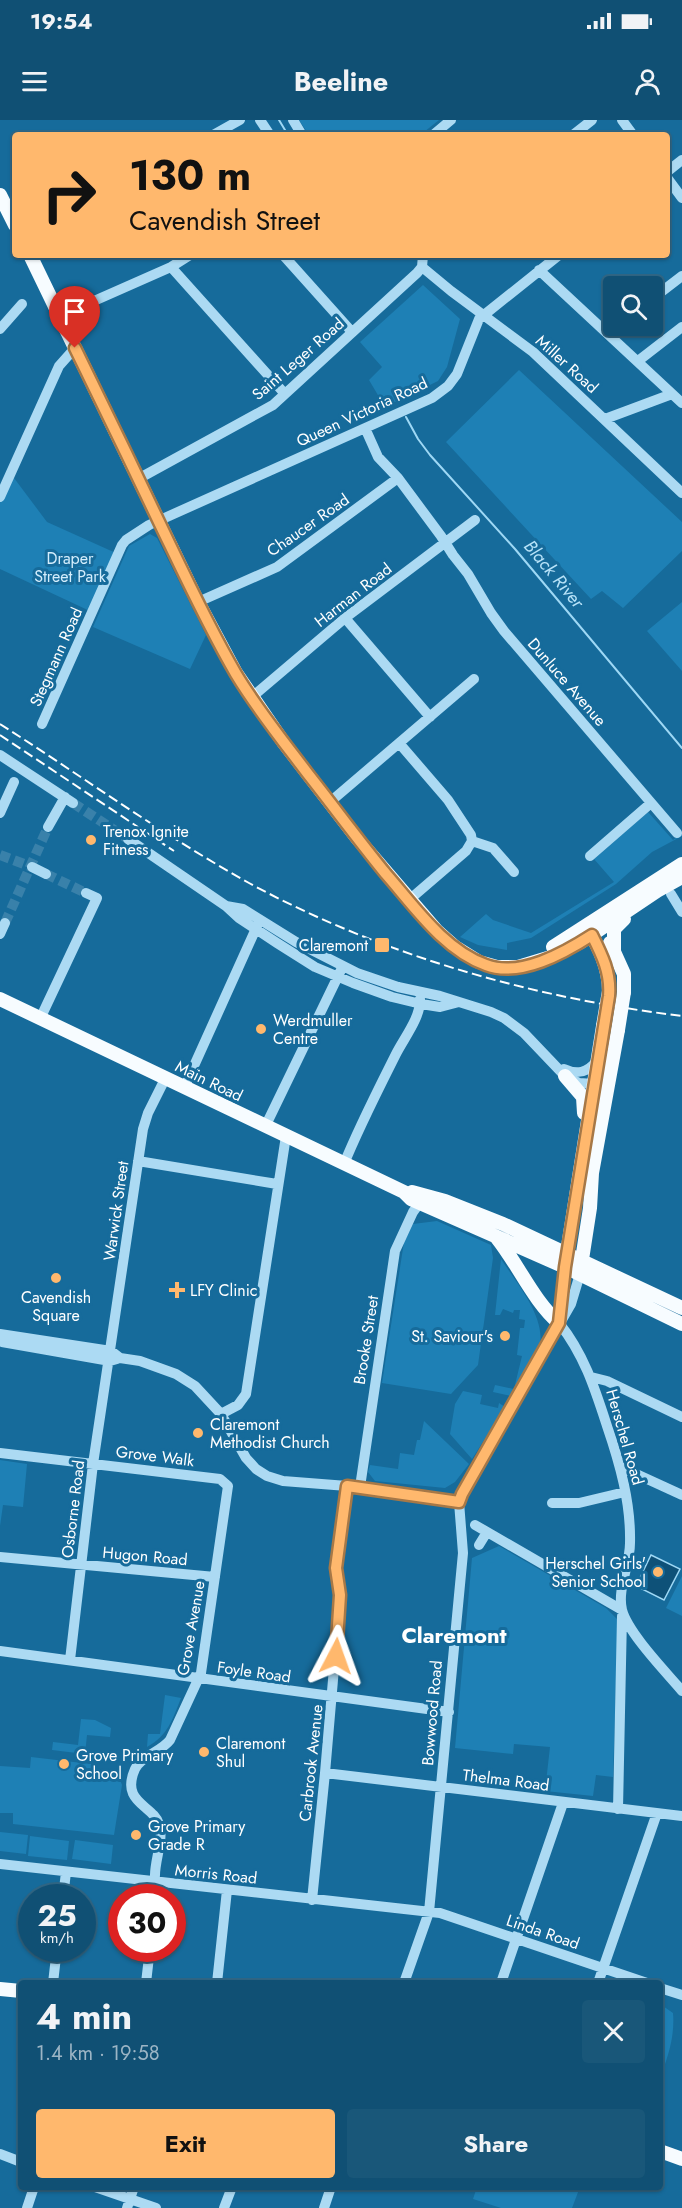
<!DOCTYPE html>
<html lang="en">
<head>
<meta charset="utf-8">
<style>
  body { margin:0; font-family:Jost,sans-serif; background:#195779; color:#f1f3f6; height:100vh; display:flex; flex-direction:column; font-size:22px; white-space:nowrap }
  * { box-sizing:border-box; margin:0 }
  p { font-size:20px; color:#9cb5c5 }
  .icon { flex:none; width:33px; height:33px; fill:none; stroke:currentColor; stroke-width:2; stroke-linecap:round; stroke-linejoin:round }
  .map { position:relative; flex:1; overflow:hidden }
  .details { position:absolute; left:18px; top:1860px; width:645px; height:210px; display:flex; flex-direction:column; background:#105074; border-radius:6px; box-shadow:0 2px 4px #0004,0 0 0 2px #306786 }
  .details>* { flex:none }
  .hud { position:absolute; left:12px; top:12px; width:658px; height:126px; border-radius:6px; box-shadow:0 2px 4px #0004,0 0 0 2px #306786; background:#ffb86d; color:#111; overflow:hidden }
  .buttons { position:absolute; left:603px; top:156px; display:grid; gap:12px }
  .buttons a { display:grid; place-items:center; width:60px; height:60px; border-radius:6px; background:#105074; box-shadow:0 2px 4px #0004,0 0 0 2px #306786; font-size:30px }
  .speed { position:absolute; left:18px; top:1764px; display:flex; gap:12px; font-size:30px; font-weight:700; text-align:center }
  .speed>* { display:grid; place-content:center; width:78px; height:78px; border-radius:50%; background:#105074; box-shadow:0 2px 4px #0004,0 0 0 2px #306786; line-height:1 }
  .speed small { font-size:15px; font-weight:400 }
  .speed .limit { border:9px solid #d22; background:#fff; color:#111 }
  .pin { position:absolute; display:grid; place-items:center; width:51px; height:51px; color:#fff; margin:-62px -26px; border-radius:50% 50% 50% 0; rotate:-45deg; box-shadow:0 0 6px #0007 }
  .pin .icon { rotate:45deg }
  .me { position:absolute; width:66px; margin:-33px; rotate:4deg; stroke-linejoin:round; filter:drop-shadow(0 0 4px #0008) }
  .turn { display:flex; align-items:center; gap:21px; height:126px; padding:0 18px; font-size:27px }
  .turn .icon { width:78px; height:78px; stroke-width:2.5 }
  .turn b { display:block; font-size:42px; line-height:51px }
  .round { display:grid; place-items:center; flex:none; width:63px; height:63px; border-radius:6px; background:#195779 }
  .head { display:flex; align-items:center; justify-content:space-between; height:102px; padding:0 18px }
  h1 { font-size:36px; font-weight:700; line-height:45px }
  .action { display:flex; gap:12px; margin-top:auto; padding:12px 18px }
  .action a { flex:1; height:69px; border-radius:6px; background:#ffb86d; color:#111; font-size:24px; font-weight:700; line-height:69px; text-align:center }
  .action a+a { background:#195779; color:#f1f3f6 }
  .status { display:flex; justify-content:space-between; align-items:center; height:42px; padding:0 30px; background:#105074; direction:ltr }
  .status svg { height:16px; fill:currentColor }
  header { display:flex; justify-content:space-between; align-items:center; height:78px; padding:0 18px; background:#105074; font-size:27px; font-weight:700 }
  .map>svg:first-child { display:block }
</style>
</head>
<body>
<div class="status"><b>19:54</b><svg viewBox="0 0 49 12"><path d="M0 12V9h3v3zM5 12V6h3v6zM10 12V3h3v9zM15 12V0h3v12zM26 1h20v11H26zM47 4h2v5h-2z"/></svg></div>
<header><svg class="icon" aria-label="menu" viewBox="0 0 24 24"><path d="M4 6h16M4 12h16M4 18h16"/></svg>Beeline<svg class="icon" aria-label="person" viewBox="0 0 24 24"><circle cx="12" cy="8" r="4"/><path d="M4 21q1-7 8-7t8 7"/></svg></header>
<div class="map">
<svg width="682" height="2088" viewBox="0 0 682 2088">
  <rect width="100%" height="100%" fill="#166b9b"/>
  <path fill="#1e80b5" d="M299,0H439L424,12V15H309Z
    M423,165L460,199L447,247L438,261L385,287L369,260L382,247L360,222Z
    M519,250L682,402V431L623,488L602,471L591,479L446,322Z
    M11,354L47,402L118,434L92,492L0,449V377Z
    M150,414L157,418L206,515L190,549L93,507L129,426Z
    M682,482V551L647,511Z
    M648,692L673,720L682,713V716L652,732L616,764L531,818L507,823V830L478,825L460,817L486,794L493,800L531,813L614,762L594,739Z
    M437,1101L491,1125L493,1138L478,1245L451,1274L382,1263L404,1122L413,1104Z
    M501,1139C517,1164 550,1201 538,1232C532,1247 520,1262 511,1276L493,1272L495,1265L514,1269L522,1236L517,1235L520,1208H524L525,1200L519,1199L520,1190H514L513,1193L503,1189L500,1195H495Z
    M463,1271L482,1275L480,1284L498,1288L499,1283L505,1287L472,1339L450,1314L455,1284Z
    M424,1301L469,1344L455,1362L445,1368L375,1361L368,1352L370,1345L398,1349L400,1333L414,1335L417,1320H420Z
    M0,1340L27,1344L23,1387L3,1385L0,1406Z
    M499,1426L606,1488L618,1500L613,1657L596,1655L593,1676L545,1671L550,1627L514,1624L513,1634L455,1628L472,1438Z
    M682,1456V1496L666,1488Z
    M165,1575L181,1578C173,1598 168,1616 147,1627L148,1614H160Z
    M81,1599L95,1600L111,1608L110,1617L87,1615L85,1634L52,1630L53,1622L78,1625Z
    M31,1637L91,1644V1650L118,1654L122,1665L114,1715L13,1704V1693H0V1646L30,1648Z
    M0,1712L28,1715L26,1734L0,1731Z
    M30,1716L69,1721L67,1740L28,1736Z
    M75,1720L113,1725L111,1744L72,1739Z
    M660,1884L673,1893C675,1916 668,1937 660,1958Z
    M477,2067H580L572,2088H501L473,2079Z"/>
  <path fill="#0e5178" stroke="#9ed8f5" stroke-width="1.5" d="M651,1435L680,1449L664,1480L636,1466Z"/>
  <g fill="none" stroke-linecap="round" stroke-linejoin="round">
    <path stroke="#9ed8f5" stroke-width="2" d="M279,0L288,15
      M406,297L418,319L430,335L515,429L682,628"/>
    <path stroke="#3981aa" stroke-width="10" stroke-dasharray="10 5" stroke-linecap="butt" d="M73,683L128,719
      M0,735L32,747
      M46,754L86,773
      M5,803L48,707"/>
    <path stroke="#acdaf3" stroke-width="10" d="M260,0L270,15
      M293,0L302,15
      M622,0L633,15
      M213,15L240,0
      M433,15L451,0
      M573,15L592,0
      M668,51L682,40
      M668,59L682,78
      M283,135L352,212
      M171,147L285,274
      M422,147L451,171L533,232L682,373
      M539,150L682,283
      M652,179L682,156
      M60,196L171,147L190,135
      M0,209L22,184
      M608,214L618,206
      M638,241L682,207
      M605,299L672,274
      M365,308L378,337L398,358L441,416L453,435L468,454L491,493L504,511L677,713
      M138,359L273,285L417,153L422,147L423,135
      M0,377L59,246L75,228
      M198,482L277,447L398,358
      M345,498L430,597
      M252,577L345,498L475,400
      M42,604L122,425L126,420L149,405L432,278L448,266L457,254L479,199L559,135
      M399,623L448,680L471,715L472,721L466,731L409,780
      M0,635L73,683
      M330,682L474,559
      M0,693L14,662
      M48,707L65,677
      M128,719L226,786L239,798L277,823L315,847L353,863L392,877L421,884L440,887L459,882
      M472,721L493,728L514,752
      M590,736L651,683
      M32,747L46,754
      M671,774L682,792
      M226,786L243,789L296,822L357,853L398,867L440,876L491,892L504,898L524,913L565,956L579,963L594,964
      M0,814L5,803
      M40,899L97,778L86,773
      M564,949C577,955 587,953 597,941
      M184,968L258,804
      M265,1007L341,850
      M138,1041L277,1064
      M344,1044C359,1007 378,970 396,934C404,918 421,897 420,879
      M559,1203C584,1234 595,1269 607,1306C620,1344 631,1383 630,1423C630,1445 617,1469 622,1490C628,1513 666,1552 682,1571
      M559,1203L565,1147
      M0,1214L111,1231L120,1238L140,1241L176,1254L195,1266L221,1294L246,1338L256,1349L267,1356L283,1361L360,1367L459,1382
      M2,1222L110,1241L117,1239
      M591,1257L607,1261L682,1297
      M221,1294L238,1285L246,1274L286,1016
      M0,1333L220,1359L228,1366L201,1553L170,1620C161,1632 141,1636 135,1649C120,1683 153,1685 159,1704C164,1719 155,1739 155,1755C154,1763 157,1769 156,1778
      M621,1347L682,1375
      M360,1367L395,1131L413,1092L423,1078
      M552,1383H579L625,1372
      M475,1405L622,1490
      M479,1425L487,1412
      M0,1437L215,1457
      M0,1531L449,1592
      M70,1540L93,1344L143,1009L148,993L165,959
      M325,1653L682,1696
      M618,1689L622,1496
      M0,1744L440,1793L647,1863
      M63,1778L66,1752
      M312,1780L325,1653L339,1490C340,1475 336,1461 337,1447C337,1420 344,1392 347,1366
      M53,1863L57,1828
      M146,1863L150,1828
      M217,1863L227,1770
      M404,1863L429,1792L463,1433L459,1382L462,1374L571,1184L580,1154
      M501,1863L563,1683
      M598,1863L657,1693
      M660,1868L682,1875
      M0,2034L21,2042
      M95,2067L156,2088
      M27,2088L34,2067
      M127,2088L134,2067
      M224,2088L232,2067
      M324,2088L331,2067"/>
    <path stroke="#f7fcff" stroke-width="14" d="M0,75L15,105
      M30,135L198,482L236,553L284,623L357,718L437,811L455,827L479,842L497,847H518L551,837L581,822L657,771L682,757
      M588,809C599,828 609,848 609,871
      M610,823L624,854V872
      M553,827L682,744
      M614,831V809L624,799
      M0,879L404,1072L411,1079L565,1147L682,1204
      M565,956L583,977L584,993
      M412,1072L445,1081L503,1104L682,1188
      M497,1118C518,1144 534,1182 559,1203
      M566,1139L603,906
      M581,1146L590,1088L592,1053L618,910
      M0,1869L21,1871
      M660,2031L682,2039"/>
    <path stroke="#fff" stroke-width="2" stroke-dasharray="10 4.5" stroke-linecap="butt" d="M0,604C83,657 163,715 249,763C381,835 533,878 682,896
      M0,615L174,731"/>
    <path stroke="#f7fcff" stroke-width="14" d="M603,906L609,871
      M618,910L624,872"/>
  </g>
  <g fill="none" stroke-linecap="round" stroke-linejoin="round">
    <g stroke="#a67847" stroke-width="15">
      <path id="route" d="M75,228C104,287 132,345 160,404C184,454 208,506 236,554C257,589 283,621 308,654C334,687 359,721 386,754C414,786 444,830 486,845C520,858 564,833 592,815C602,835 611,853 609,876L565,1147L559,1203L462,1374L459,1382L347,1366L336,1448L340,1475L336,1536"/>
    </g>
    <use href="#route" stroke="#ffb86d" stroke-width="10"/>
  </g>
  <g fill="#ffb86d" stroke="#166b9b" stroke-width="2">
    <circle cx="91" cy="720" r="6"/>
    <rect x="374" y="817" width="16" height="16" rx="3"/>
    <circle cx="261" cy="909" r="6"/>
    <circle cx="56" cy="1158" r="6"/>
    <path d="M174 1161h6v6h6v6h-6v6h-6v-6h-6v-6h6z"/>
    <circle cx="505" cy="1216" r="6"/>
    <circle cx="198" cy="1313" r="6"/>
    <circle cx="658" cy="1452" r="6"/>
    <circle cx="204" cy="1632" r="6"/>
    <circle cx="64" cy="1644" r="6"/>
    <circle cx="136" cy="1715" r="6"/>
  </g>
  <g text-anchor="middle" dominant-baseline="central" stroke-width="6" stroke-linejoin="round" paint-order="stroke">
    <g font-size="16" fill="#fff" stroke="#166b9b">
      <text transform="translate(298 239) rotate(-41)">Saint Leger Road</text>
      <text transform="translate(567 244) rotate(42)">Miller Road</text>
      <text transform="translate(362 292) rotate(-25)">Queen Victoria Road</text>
      <text transform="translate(308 405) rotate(-35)">Chaucer Road</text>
      <text transform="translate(353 475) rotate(-38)">Harman Road</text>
      <text transform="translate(56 537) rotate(-66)">Stegmann Road</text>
      <text transform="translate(567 562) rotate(49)">Dunluce Avenue</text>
      <text transform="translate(209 961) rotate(26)">Main Road</text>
      <text transform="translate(116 1091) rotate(-82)">Warwick Street</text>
      <text transform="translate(366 1220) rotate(-81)">Brooke Street</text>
      <text transform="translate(625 1317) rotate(74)">Herschel Road</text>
      <text transform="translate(155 1336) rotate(7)">Grove Walk</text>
      <text transform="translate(73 1389) rotate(-83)">Osborne Road</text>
      <text transform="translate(145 1436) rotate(5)">Hugon Road</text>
      <text transform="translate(191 1508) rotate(-80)">Grove Avenue</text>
      <text transform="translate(254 1552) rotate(8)">Foyle Road</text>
      <text transform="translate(432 1593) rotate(-85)">Bowwood Road</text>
      <text transform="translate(311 1643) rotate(-84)">Carbrook Avenue</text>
      <text transform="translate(506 1660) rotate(7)">Thelma Road</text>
      <text transform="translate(216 1754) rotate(6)">Morris Road</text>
      <text transform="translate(543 1812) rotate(19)">Linda Road</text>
    </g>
    <g font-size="16" fill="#d4eefd" stroke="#166b9b">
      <text x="70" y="438">Draper<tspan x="70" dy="18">Street Park</tspan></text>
    </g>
    <g font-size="16" fill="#fff" stroke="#166b9b" text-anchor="start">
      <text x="103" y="711">Trenox Ignite<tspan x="103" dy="18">Fitness</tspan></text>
      <text x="368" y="825" text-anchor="end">Claremont</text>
      <text x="273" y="900">Werdmuller<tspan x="273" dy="18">Centre</tspan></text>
      <text x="190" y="1170">LFY Clinic</text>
      <text x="56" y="1177" text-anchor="middle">Cavendish<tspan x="56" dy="18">Square</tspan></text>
      <text x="493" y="1216" text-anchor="end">St. Saviour's</text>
      <text x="210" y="1304">Claremont<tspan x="210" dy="18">Methodist Church</tspan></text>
      <text x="646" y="1443" text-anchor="end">Herschel Girls'<tspan x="646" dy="18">Senior School</tspan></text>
      <text x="216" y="1623">Claremont<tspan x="216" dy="18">Shul</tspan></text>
      <text x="76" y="1635">Grove Primary<tspan x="76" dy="18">School</tspan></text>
      <text x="148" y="1706">Grove Primary<tspan x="148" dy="18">Grade R</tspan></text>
    </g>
    <g font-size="18" font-style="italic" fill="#b8e3f9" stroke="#166b9b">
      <text transform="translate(554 454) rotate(50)">Black River</text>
    </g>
    <g font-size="22" font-weight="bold" fill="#fff" stroke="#166b9b">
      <text x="454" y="1515">Claremont</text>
    </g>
  </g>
</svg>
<div class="buttons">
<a><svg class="icon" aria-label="search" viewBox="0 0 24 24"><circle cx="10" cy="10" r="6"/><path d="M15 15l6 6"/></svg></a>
</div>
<div class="speed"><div>25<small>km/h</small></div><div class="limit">30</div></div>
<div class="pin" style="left:75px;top:228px;background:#d93025"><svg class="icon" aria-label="arrive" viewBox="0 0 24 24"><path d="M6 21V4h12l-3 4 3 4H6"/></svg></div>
<svg class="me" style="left:336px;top:1536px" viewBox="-20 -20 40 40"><path d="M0-17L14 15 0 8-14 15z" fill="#ffb86d" stroke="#fff" stroke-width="4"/></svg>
<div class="hud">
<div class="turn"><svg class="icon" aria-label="right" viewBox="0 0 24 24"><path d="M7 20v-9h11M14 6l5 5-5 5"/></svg><div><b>130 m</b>Cavendish Street</div></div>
</div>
<section class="details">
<div class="head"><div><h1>4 min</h1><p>1.4 km · 19:58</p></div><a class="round"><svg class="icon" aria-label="close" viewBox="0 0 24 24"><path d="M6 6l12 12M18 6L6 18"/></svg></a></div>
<div class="action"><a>Exit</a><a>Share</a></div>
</section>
</div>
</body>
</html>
